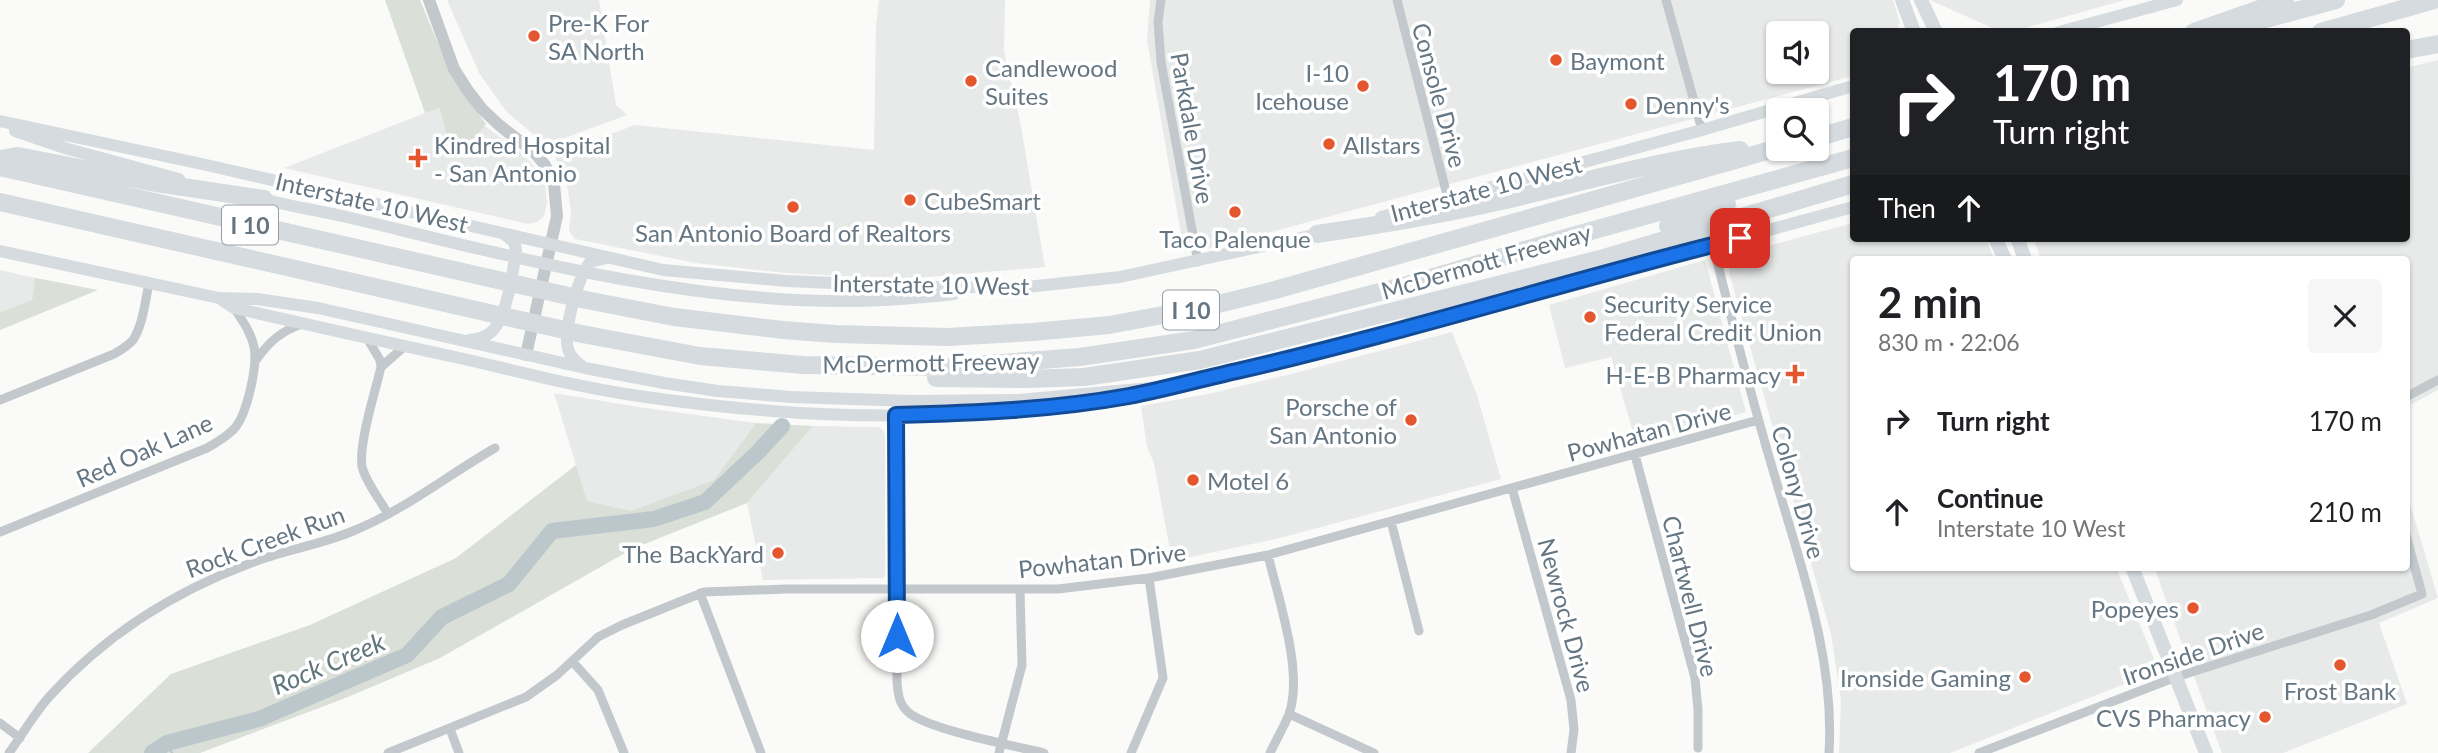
<!DOCTYPE html>
<html lang="en">
<head>
<meta charset="utf-8">
<style>
  body { margin:0; font-family:Lato,sans-serif; background:#f6f6f6; color:#202124; height:100vh; display:flex; flex-direction:column; font-size:26px; white-space:nowrap }
  * { box-sizing:border-box; margin:0 }
  p { font-size:23px; color:#757577 }
  .icon { flex:none; width:38px; height:38px; fill:none; stroke:currentColor; stroke-width:2; stroke-linecap:round; stroke-linejoin:round }
  .map { position:relative; flex:1; overflow:hidden }
  .side { position:absolute; left:1850px; top:256px; width:560px; height:315px; display:flex; flex-direction:column; background:#fff; border-radius:7px; box-shadow:0 2px 5px #0004 }
  .side>* { flex:none }
  .hud { position:absolute; left:1850px; top:28px; width:560px; height:214px; border-radius:7px; box-shadow:0 2px 5px #0004; background:#202124; color:#fff; overflow:hidden }
  .buttons { position:absolute; left:1766px; top:21px; display:grid; gap:14px }
  .buttons a { display:grid; place-items:center; width:63px; height:63px; border-radius:7px; background:#fff; box-shadow:0 2px 5px #0004; font-size:35px }
  .pin { position:absolute; display:grid; place-items:center; width:60px; height:60px; color:#fff; margin:-30px; border-radius:14px; box-shadow:0 4px 10px #0006 }
  .me { position:absolute; width:77px; margin:-38px; rotate:0deg; stroke-linejoin:round; filter:drop-shadow(0 0 5px #0008) }
  .turn { display:flex; align-items:center; gap:24px; height:147px; padding:0 28px; font-size:32px }
  .turn .icon { width:91px; height:91px; stroke-width:2.5 }
  .turn b { display:block; font-size:49px; line-height:60px }
  .then { display:flex; align-items:center; height:66px; padding:0 28px; background:#0003; gap:14px; font-size:26px }
  .round { display:grid; place-items:center; flex:none; width:74px; height:74px; border-radius:7px; background:#f6f6f6 }
  .head { display:flex; align-items:center; justify-content:space-between; height:119px; padding:0 28px }
  h1 { font-size:42px; font-weight:700; line-height:52px }
  ul { padding:0; list-style:none }
  li { display:flex; align-items:center; gap:21px; height:91px; padding:0 28px }
  li div { flex:1 }
  li b { display:block; font-size:26px }
  li em { font-style:normal }
  .map>svg:first-child { display:block }
</style>
</head>
<body>
<div class="map">
<svg width="2438" height="753" viewBox="0 0 2438 753">
  <rect width="100%" height="100%" fill="#fafaf8"/>
  <path fill="#e8e9e9" fill-rule="evenodd" d="M447,0H599L616,105L627,115L546,145L506,111L479,73Z
    M879,0H1005L1004,51L1020,121L1045,267L904,279L785,273L696,263L575,239L569,231L571,215L568,190L564,175L554,155L635,125L874,150L876,25Z
    M1150,0H1893L1900,23L1896,31L1853,32V76L1215,247L1184,251L1147,40ZM1778,33H1816V72H1778Z
    M1930,0H2125L2010,32L1999,31Z
    M2438,60V390L2406,407V259H2041L2033,238H2406V68Z
    M456,101L477,120L518,150L535,167L545,184L547,203L544,216L537,222L528,224L284,168Z
    M1853,223V238H1986L1994,259H1853V567H2116L2154,659L2152,668L2147,675L1950,753H1839L1841,700L1831,634L1729,272L1735,255Z
    M1705,260L1746,412L1636,442L1611,357L1565,368L1549,305Z
    M0,270L35,278L32,300L0,312Z
    M1452,332L1477,395L1501,479L1276,539L1172,561L1154,463L1147,447L1141,406L1208,394L1295,373Z
    M554,393L645,408L756,423L714,480L631,511L587,501Z
    M813,426L879,427L883,430L885,435V575L883,578L763,580L747,503Z
    M2406,490L2438,598L2379,623L2407,704L2283,753H2222L2154,567H2406Z"/>
  <path fill="#dadfd7" d="M385,0H420L452,77L486,124L474,138L450,150L440,108L425,113Z
    M35,278H36L98,290L0,330V312L32,300Z
    M756,423L813,426L747,503L632,549L440,658L343,699L200,753H88L171,674L310,625L456,558L576,465L587,501L631,511L714,480Z"/>
  <g fill="none" stroke-linecap="round" stroke-linejoin="round">
    <path stroke="#bbc7cb" stroke-width="2.5" d="M167,743L172,753"/>
    <path stroke="#bbc7cb" stroke-width="16" d="M152,753L167,743L259,719L407,655L442,617L509,584L552,531L654,519L705,502L758,452L782,426"/>
    <path stroke="#c3c8cc" stroke-width="9" d="M1161,0L1158,22L1161,62L1198,262
      M1397,0L1448,199
      M1666,0L1702,130
      M1713,245C1732,322 1752,400 1775,477C1801,567 1835,658 1829,753
      M367,338L380,360L381,367L405,346
      M256,360C269,342 281,331 302,324
      M381,367C376,389 356,451 363,470C368,485 380,500 388,514
      M2406,397L2438,380
      M0,400L114,354C121,350 128,346 133,340C143,325 145,301 149,284
      M896,415L897,682C898,694 899,704 908,712C926,729 1015,746 1044,753
      M1635,455L1695,678L1698,710V748
      M1512,488L1571,700L1574,730L1571,753
      M1391,521L1419,631
      M0,532L207,448C216,443 226,437 234,429C247,415 258,365 254,347C251,332 242,320 234,308
      M1268,555C1278,598 1304,672 1289,714C1284,727 1276,740 1270,753
      M700,593L761,753
      M572,661L598,690L624,753
      M1289,714L1374,753
      M0,723L20,738
      M450,729L459,753
      M9,753C22,735 34,714 49,697C105,635 173,592 251,563C284,550 320,545 353,531C403,511 448,475 495,448
      M388,753L526,697L557,675L598,637L622,625L704,592L786,589H1058L1149,578L1268,555L1758,420
      M999,753L1022,665L1020,590
      M1131,753L1163,678L1149,578
      M1979,753L2176,677L2371,615L2422,594L2406,535"/>
    <path stroke="#c3c8cc" stroke-width="12" d="M429,0L454,69L468,91L482,109L499,125L535,153L545,165L554,184L557,216L526,355"/>
    <path stroke="#d6dbdf" stroke-width="12" d="M2059,32L2177,0
      M0,121L202,164L663,270L787,281L926,287H1027L1120,277L1323,233
      M15,131L68,149L179,179
      M258,198C289,206 320,211 351,218C514,257 680,302 848,301C883,301 918,298 954,294
      M1381,217L1702,130L1853,86
      M0,251L219,298L257,299L318,308L585,368L664,383L718,391L791,397L913,401L1019,400L1171,386L1333,349L1407,328
      M219,298L234,308C314,326 393,344 473,361C528,374 583,388 639,396C782,417 929,424 1073,403
      M1435,321L1853,207
      M469,340C477,339 484,338 490,333C507,320 513,271 516,250L514,242L504,234
      M582,366C576,362 570,356 568,349C563,329 578,278 590,262L607,258"/>
    <path stroke="#d6dbdf" stroke-width="14" d="M1902,0L1914,32
      M1921,0L1936,32
      M1995,238L2005,259
      M2017,238L2025,259
      M2132,567L2206,753"/>
    <path stroke="#d6dbdf" stroke-width="18" d="M2194,32L2285,0
      M2218,32L2336,0
      M2321,32L2434,0
      M2406,50L2438,44
      M1816,138L1853,127
      M0,159L18,156L156,183L264,199
      M0,167L586,300L674,317L783,330L835,334L948,337L1033,332L1109,325L1206,307L1275,290L1778,148
      M0,202L582,334L700,356L803,365L949,367L1080,357L1194,340L1407,285L1569,237L1853,158
      M1668,226L1727,204
      M1317,234C1379,225 1440,215 1501,201C1580,183 1658,160 1740,150
      M1401,330L1458,303
      M936,378L1027,379L1084,377L1200,360L1604,258L1853,184"/>
  </g>
  <g fill="none" stroke-linecap="round" stroke-linejoin="round">
    <g stroke="#114b97" stroke-width="18">
      <path id="route" d="M897,636L896,415C974,413 1052,410 1129,396C1165,389 1201,379 1237,371C1406,332 1571,280 1740,238"/>
    </g>
    <use href="#route" stroke="#1a73e8" stroke-width="12"/>
  </g>
  <g fill="#e4572e" stroke="#fff" stroke-width="2.5">
    <circle cx="534" cy="36" r="7"/>
    <circle cx="1556" cy="60" r="7"/>
    <circle cx="971" cy="81" r="7"/>
    <circle cx="1363" cy="86" r="7"/>
    <circle cx="1631" cy="104" r="7"/>
    <circle cx="1329" cy="144" r="7"/>
    <path d="M414.5 147.5h7v7h7v7h-7v7h-7v-7h-7v-7h7z"/>
    <circle cx="910" cy="200" r="7"/>
    <circle cx="793" cy="207" r="7"/>
    <circle cx="1235" cy="212" r="7"/>
    <circle cx="1590" cy="317" r="7"/>
    <path d="M1791.5 363.5h7v7h7v7h-7v7h-7v-7h-7v-7h7z"/>
    <circle cx="1411" cy="420" r="7"/>
    <circle cx="1193" cy="480" r="7"/>
    <circle cx="778" cy="553" r="7"/>
    <circle cx="2193" cy="608" r="7"/>
    <circle cx="2340" cy="665" r="7"/>
    <circle cx="2025" cy="677" r="7"/>
    <circle cx="2265" cy="717" r="7"/>
  </g>
  <g text-anchor="middle" dominant-baseline="central" stroke-width="7" stroke-linejoin="round" paint-order="stroke">
    <g fill="#fff" stroke="#939fa8" stroke-width="2">
      <rect x="222" y="205.5" width="56" height="39" rx="5"/>
      <rect x="1163" y="290.5" width="56" height="39" rx="5"/>
    </g>
    <g font-size="23" font-weight="bold" fill="#657683">
      <text x="250" y="225">I 10</text>
      <text x="1191" y="310">I 10</text>
    </g>
    <g font-size="24" fill="#657683" stroke="#fff" text-anchor="start">
      <text x="548" y="22">Pre-K For<tspan x="548" dy="28">SA North</tspan></text>
      <text x="1570" y="60">Baymont</text>
      <text x="985" y="67">Candlewood<tspan x="985" dy="28">Suites</tspan></text>
      <text x="1349" y="72" text-anchor="end">I-10<tspan x="1349" dy="28">Icehouse</tspan></text>
      <text x="1645" y="104">Denny's</text>
      <text x="434" y="144">Kindred Hospital<tspan x="434" dy="28">- San Antonio</tspan></text>
      <text x="1343" y="144">Allstars</text>
      <text x="924" y="200">CubeSmart</text>
      <text x="793" y="232" text-anchor="middle">San Antonio Board of Realtors</text>
      <text x="1235" y="238" text-anchor="middle">Taco Palenque</text>
      <text x="1604" y="303">Security Service<tspan x="1604" dy="28">Federal Credit Union</tspan></text>
      <text x="1781" y="374" text-anchor="end">H-E-B Pharmacy</text>
      <text x="1397" y="406" text-anchor="end">Porsche of<tspan x="1397" dy="28">San Antonio</tspan></text>
      <text x="1207" y="480">Motel 6</text>
      <text x="764" y="553" text-anchor="end">The BackYard</text>
      <text x="2179" y="608" text-anchor="end">Popeyes</text>
      <text x="2011" y="677" text-anchor="end">Ironside Gaming</text>
      <text x="2340" y="690" text-anchor="middle">Frost Bank</text>
      <text x="2251" y="717" text-anchor="end">CVS Pharmacy</text>
    </g>
    <g font-size="24" fill="#657683" stroke="#fff">
      <text transform="translate(1440 95) rotate(75)">Console Drive</text>
      <text transform="translate(1193 128) rotate(80)">Parkdale Drive</text>
      <text transform="translate(1486 188) rotate(-15)">Interstate 10 West</text>
      <text transform="translate(372 202) rotate(13)">Interstate 10 West</text>
      <text transform="translate(1486 261) rotate(-16)">McDermott Freeway</text>
      <text transform="translate(931 284) rotate(1)">Interstate 10 West</text>
      <text transform="translate(931 362) rotate(-1)">McDermott Freeway</text>
      <text transform="translate(1649 431) rotate(-15)">Powhatan Drive</text>
      <text transform="translate(144 450) rotate(-24)">Red Oak Lane</text>
      <text transform="translate(1799 492) rotate(74)">Colony Drive</text>
      <text transform="translate(265 541) rotate(-20)">Rock Creek Run</text>
      <text transform="translate(1102 560) rotate(-6)">Powhatan Drive</text>
      <text transform="translate(1691 596) rotate(76)">Chartwell Drive</text>
      <text transform="translate(1567 615) rotate(75)">Newrock Drive</text>
      <text transform="translate(2193 653) rotate(-19)">Ironside Drive</text>
    </g>
    <g font-size="26" font-style="italic" fill="#60757c" stroke="#fff">
      <text transform="translate(328 663) rotate(-23)">Rock Creek</text>
    </g>
  </g>
</svg>
<div class="buttons">
<a><svg class="icon" aria-label="sound" viewBox="0 0 24 24"><path d="M4 9h4l5-4v14l-5-4H4zM17 9q2 3 0 6"/></svg></a>
<a><svg class="icon" aria-label="search" viewBox="0 0 24 24"><circle cx="10" cy="10" r="6"/><path d="M15 15l6 6"/></svg></a>
</div>
<div class="pin" style="left:1740px;top:238px;background:#d93025"><svg class="icon" aria-label="arrive" viewBox="0 0 24 24"><path d="M6 21V4h12l-3 4 3 4H6"/></svg></div>
<svg class="me" style="left:897px;top:636px" viewBox="-20 -20 40 40"><circle r="19" fill="#fff"/><path d="M0-13L10 11 0 6-10 11z" fill="#1a73e8"/></svg>
<div class="hud">
<div class="turn"><svg class="icon" aria-label="right" viewBox="0 0 24 24"><path d="M7 20v-9h11M14 6l5 5-5 5"/></svg><div><b>170 m</b>Turn right</div></div>
<div class="then">Then<svg class="icon" aria-label="ahead" viewBox="0 0 24 24"><path d="M12 20V5M6 11l6-6 6 6"/></svg></div>
</div>
<section class="side">
<div class="head"><div><h1>2 min</h1><p>830 m · 22:06</p></div><a class="round"><svg class="icon" aria-label="close" viewBox="0 0 24 24"><path d="M6 6l12 12M18 6L6 18"/></svg></a></div>
<ul>
<li><svg class="icon" aria-label="right" viewBox="0 0 24 24"><path d="M7 20v-9h11M14 6l5 5-5 5"/></svg><div><b>Turn right</b></div><em>170 m</em></li>
<li><svg class="icon" aria-label="ahead" viewBox="0 0 24 24"><path d="M12 20V5M6 11l6-6 6 6"/></svg><div><b>Continue</b><p>Interstate 10 West</p></div><em>210 m</em></li>
</ul>
</section>
</div>
</body>
</html>
